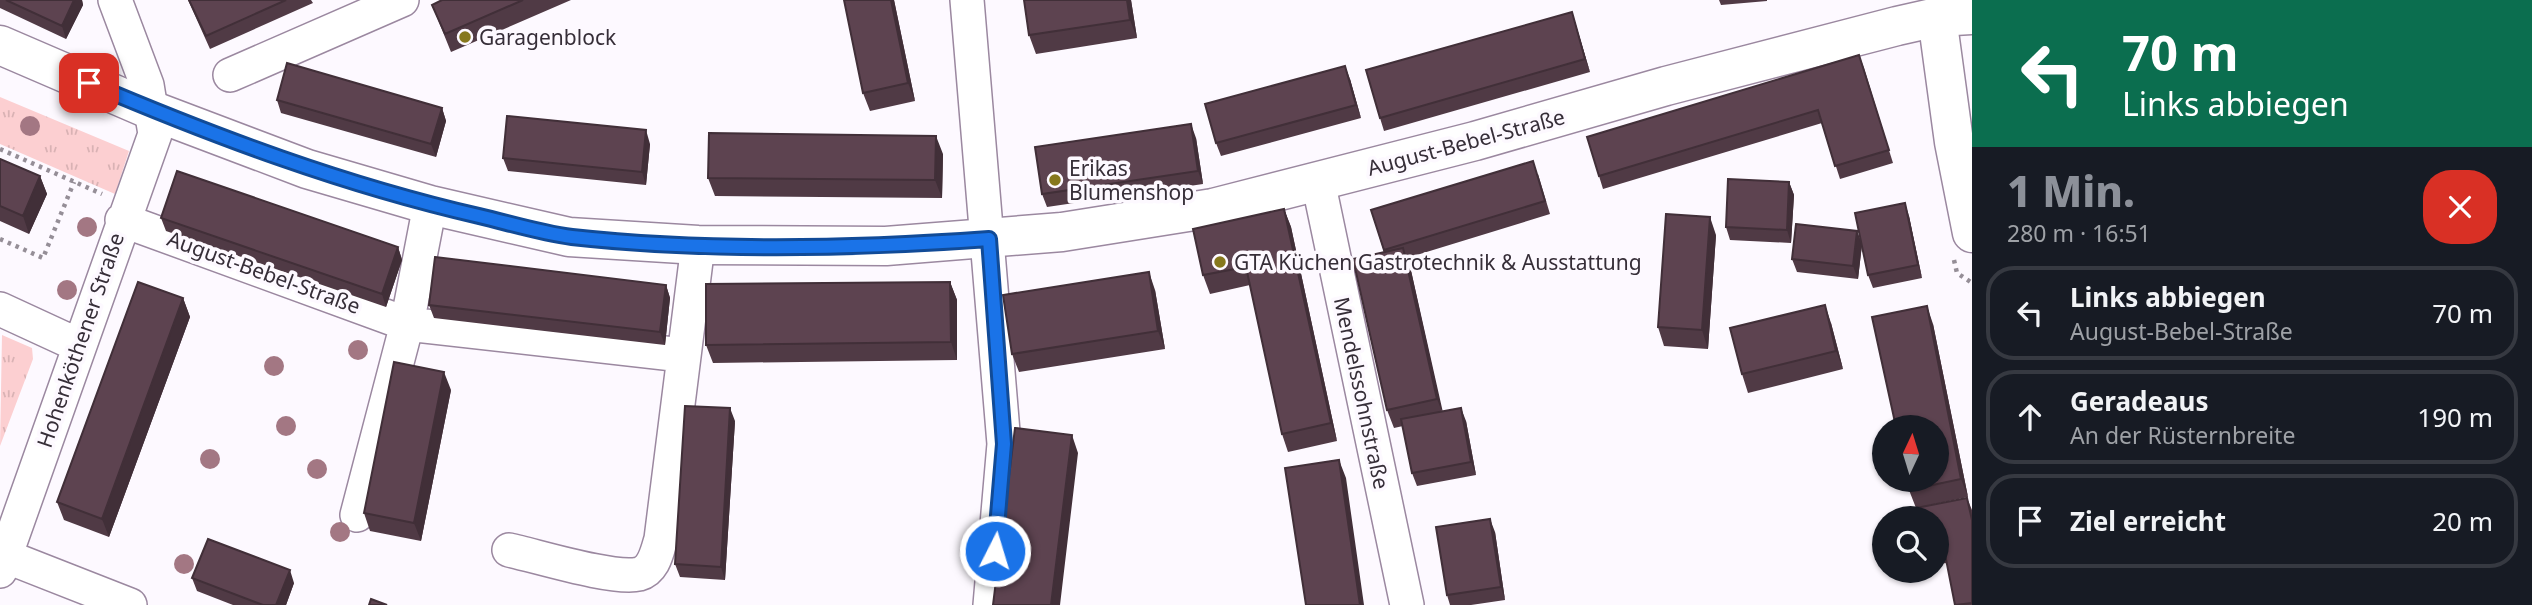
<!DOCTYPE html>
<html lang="de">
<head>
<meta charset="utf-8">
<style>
  body { margin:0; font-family:"Noto Sans",sans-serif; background:#20242c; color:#f1f3f6; height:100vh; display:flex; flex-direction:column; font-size:26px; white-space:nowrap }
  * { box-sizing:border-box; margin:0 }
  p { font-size:23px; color:#9ea1a6 }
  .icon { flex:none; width:38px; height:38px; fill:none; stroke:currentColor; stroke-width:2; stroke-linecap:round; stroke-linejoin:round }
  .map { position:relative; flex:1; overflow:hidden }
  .details { display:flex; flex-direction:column; background:#171b24; width:560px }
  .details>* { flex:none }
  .hud { background:#0b6e4f; color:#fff; overflow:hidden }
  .needle { width:46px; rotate:4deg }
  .fabs { position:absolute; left:1872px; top:415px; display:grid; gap:14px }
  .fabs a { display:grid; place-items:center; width:77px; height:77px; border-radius:50%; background:#171b24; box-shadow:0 2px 5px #0004; font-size:35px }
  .pin { position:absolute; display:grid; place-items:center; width:60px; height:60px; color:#fff; margin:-30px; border-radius:14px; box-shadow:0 4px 10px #0006 }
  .me { position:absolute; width:77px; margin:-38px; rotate:5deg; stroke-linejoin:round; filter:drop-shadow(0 0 5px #0008) }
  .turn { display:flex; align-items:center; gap:24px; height:147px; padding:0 35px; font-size:32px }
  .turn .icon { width:91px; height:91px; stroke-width:2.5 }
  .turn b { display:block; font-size:49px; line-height:60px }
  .round { display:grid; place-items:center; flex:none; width:74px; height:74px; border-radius:28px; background:#20242c }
  .head { display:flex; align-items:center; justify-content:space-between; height:119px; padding:0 35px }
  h1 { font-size:42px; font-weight:800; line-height:52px; color:#8c9099 }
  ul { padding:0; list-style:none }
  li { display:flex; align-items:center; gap:21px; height:94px; margin:0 14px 10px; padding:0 21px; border:4px solid #363941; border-radius:28px }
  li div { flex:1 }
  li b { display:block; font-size:26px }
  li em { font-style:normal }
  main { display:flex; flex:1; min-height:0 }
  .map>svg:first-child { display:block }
</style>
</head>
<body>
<main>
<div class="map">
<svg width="1972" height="605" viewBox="0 0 1972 605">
  <defs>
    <pattern id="grass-tufts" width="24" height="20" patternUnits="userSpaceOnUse" patternTransform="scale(1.75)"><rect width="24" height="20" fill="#fccfd1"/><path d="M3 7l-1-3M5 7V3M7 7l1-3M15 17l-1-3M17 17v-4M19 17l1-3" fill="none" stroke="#d9b2b4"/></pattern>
  </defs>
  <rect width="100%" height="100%" fill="#fdf9ff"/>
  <path fill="url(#grass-tufts)" d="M0,97L129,151L115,194L0,144Z
    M2,335L32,348L33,359L0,446Z"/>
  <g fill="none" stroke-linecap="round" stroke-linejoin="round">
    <g stroke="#9b88a0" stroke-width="36">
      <path id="minor" d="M967,0L1004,444L990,605
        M230,75L402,0
        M1318,181L1407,605
        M122,220L407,324L430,205
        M0,309L78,345
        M357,515L407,324L682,355
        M509,550C537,556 613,580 639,574C654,570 657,552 661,539L698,245
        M5,556L130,605
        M0,571L155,134L147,85L115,0"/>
    </g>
    <g stroke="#9b88a0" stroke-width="41">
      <path id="tertiary" d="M1937,17L1954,142L1972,233"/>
    </g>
    <g stroke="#9b88a0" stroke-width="41">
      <path id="secondary" d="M0,45L151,110L307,169L430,205L569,237L698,245L886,246L1062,232L1213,208L1475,141L1666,86L1897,26L1937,17L1972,15"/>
    </g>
    <path stroke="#958e97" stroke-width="4.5" stroke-dasharray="3.5 5" stroke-linecap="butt" d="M0,149L102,194
      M0,239L43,258L74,182
      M1954,260L1957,273L1972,283"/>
    <use href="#minor" stroke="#fff" stroke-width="33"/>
    <use href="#tertiary" stroke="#fff" stroke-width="38"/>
    <use href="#secondary" stroke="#fff" stroke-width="38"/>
  </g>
  <g fill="#a37783">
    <circle cx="30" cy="126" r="10"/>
    <circle cx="87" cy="227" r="10"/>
    <circle cx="67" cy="290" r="10"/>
    <circle cx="358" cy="350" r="10"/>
    <circle cx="274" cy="366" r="10"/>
    <circle cx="286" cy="426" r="10"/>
    <circle cx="210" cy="459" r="10"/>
    <circle cx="317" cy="469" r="10"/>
    <circle cx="340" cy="532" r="10"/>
    <circle cx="184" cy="564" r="10"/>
  </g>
  <path fill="#503a45" d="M0,0H82L83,5L66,39L0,8Z
    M188,0H311L313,3L210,49Z
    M442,0H571L451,52L432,5Z
    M844,0H894L915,101L870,111L863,93Z
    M1131,0L1137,38L1036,54L1029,35Z
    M1719,0H1767V1L1721,5Z
    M1572,12L1590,72L1384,131L1380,118Z
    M1859,55L1893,163L1840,179L1822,123L1603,189L1599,176Z
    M1350,79L1361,118L1221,156L1216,143Z
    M277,100L442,108L446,121L436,157L281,113Z
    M1196,138L1203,184L1047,207L1042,194Z
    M650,144L646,185L508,171L503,158Z
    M943,154L942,198L715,196L708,178Z
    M0,159L40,176L47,194L29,234L0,221Z
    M1538,174L1550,214L1407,258L1410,266L1442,412L1466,421L1476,475L1417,486L1412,473L1403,426L1394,428L1387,410L1384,252L1371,210Z
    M1789,182L1794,195L1791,243L1730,240L1726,227Z
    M1284,209L1291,227L1337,441L1288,452L1282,434L1250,285L1210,294L1203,275Z
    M1909,216L1922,278L1873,288L1868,275L1862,245L1858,279L1797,272L1792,259L1857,231L1861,242Z
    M161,218L398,247L402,260L386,307L166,231Z
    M1716,235L1708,349L1664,346L1658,327Z
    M950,282L957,300V360L713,363L706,345Z
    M666,285L670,298L665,345L434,318L429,305Z
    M1155,290L1165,349L1019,372L1012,354Z
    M183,298L190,317L109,537L64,520L57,502Z
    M1831,323L1843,369L1748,393L1742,374Z
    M1933,324L1968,497L1916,508L1909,490Z
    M451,390L421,541L370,531L364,513Z
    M735,421L725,580L680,577L675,564Z
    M1967,498L1972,510V605H1955L1947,563L1937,564V518Z
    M1495,532L1505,600L1471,605H1450L1447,595Z
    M192,578L294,583L286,605H233L197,591Z"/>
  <path fill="#412f38" d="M74,0H82L83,5L66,39L62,26Z
    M891,0H894L915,101L908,83Z
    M1127,0H1131L1137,38L1130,20Z
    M1572,12L1576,25L1590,72L1585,59Z
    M1859,55L1864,68L1893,163L1889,150Z
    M1345,66L1350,79L1361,118L1356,105Z
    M442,108L446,121L436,157L431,144Z
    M1191,124L1196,138L1203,184L1198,171Z
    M646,130L650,144L646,185L642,172Z
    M936,136L943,154L942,198L935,180Z
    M40,176L47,194L29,234L23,216Z
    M1789,182L1794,195L1791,243L1787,230Z
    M1905,203L1909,216L1922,278L1918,265Z
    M1284,209L1291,227L1337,441L1331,423Z
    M1710,217L1716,235L1708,349L1702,330Z
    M1857,231L1862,244L1858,279L1853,266Z
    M398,247L402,260L386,307L382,294Z
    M1403,248L1410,266L1444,417L1437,399Z
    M1149,272L1155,290L1165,349L1158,331Z
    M950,282L957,300V360L951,342Z
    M666,285L670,298L665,345L660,332Z
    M183,298L190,317L109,537L102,519Z
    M1825,305L1831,323L1843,369L1836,351Z
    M1927,306L1933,324L1968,497L1961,479Z
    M444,372L451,390L421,541L414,523Z
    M730,408L735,421L725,580L721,567Z
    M1461,408L1466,421L1476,475L1471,462Z
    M1072,435L1078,453L1060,605H1051Z
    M1339,460L1346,478L1364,605H1360Z
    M1490,519L1495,532L1505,600L1501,587Z
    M290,570L294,583L286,605H276Z"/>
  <path fill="#5d4350" stroke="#412f38" stroke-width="2" d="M6,0H74L62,26Z
    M189,0H286L206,36Z
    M442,0H523L445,34L432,5Z
    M844,0H891L908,83L863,93Z
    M1024,0H1127L1130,20L1029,35Z
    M1572,12L1585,59L1380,118L1366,70Z
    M1859,55L1889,150L1835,166L1818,110L1599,176L1587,137Z
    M287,63L442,108L431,144L277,100Z
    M1345,66L1356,105L1216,143L1205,104Z
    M507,116L646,130L642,172L503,158Z
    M1191,124L1198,171L1042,194L1035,147Z
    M709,133L936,136L935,180L708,178Z
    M0,159L40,176L23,216L0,206Z
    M1533,161L1545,201L1384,250L1371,210Z
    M177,171L398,247L382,294L161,218Z
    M1728,179L1789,182L1787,230L1726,227Z
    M1905,203L1918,265L1868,275L1855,213Z
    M1284,209L1331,423L1282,434L1246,267L1203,275L1193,229Z
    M1666,214L1710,217L1702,330L1658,327Z
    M1796,224L1857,231L1853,266L1792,259Z
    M1403,248L1437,399L1387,410L1353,259Z
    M435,257L666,285L660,332L429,305Z
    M1149,272L1158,331L1012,354L1003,295Z
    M138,282L183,298L102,519L57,502Z
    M950,282L951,342L706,345V284Z
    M1825,305L1836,351L1742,374L1730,328Z
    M1927,306L1961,479L1909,490L1907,480H1937V427H1896L1872,317Z
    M394,362L444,372L414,523L364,513Z
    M685,406L730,408L721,567L675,564Z
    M1461,408L1471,462L1412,473L1401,419Z
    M1015,428L1072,435L1051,605H993Z
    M1339,460L1360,605H1306L1285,468Z
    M1967,498L1972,520V603L1955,605L1944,549L1937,550V518H1918L1916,508Z
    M1490,519L1501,587L1447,595L1436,527Z
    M208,539L290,570L276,605H263L192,578Z
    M371,599L387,605H369Z"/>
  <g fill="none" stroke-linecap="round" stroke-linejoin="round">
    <g stroke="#114b97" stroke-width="18">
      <path id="route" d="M89,83C216,137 344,185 479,216C509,223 541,233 572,237C709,252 851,249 989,239L1004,444L995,551"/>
    </g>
    <use href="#route" stroke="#1a73e8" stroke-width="12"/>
  </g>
  <g fill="#86781d" stroke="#fdf9ff" stroke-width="2.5">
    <circle cx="465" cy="37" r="7"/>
    <circle cx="1055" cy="180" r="7"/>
    <circle cx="1220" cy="262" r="7"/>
  </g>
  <g text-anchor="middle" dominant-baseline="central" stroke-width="7" stroke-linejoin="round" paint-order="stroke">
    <g font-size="21" fill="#362e38" stroke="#fdf9ff" text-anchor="start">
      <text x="479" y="37">Garagenblock</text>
      <text x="1069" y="168">Erikas<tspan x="1069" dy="24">Blumenshop</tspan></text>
      <text x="1234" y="262">GTA Küchen Gastrotechnik &amp; Ausstattung</text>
    </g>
    <g font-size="21" fill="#362e38" stroke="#fdf9ff">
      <text transform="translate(1466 142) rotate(-15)">August-Bebel-Straße</text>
      <text transform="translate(264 272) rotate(20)">August-Bebel-Straße</text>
      <text transform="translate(80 340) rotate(-71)">Hohenköthener Straße</text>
      <text transform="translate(1362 393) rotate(78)">Mendelssohnstraße</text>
    </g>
  </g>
</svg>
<div class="fabs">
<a><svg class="needle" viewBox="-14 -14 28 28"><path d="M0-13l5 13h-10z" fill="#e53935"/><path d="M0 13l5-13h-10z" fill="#9ea1a6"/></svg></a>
<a><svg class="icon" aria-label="search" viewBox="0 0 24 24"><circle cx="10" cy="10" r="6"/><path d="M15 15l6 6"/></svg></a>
</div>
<div class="pin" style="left:89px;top:83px;background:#d93025"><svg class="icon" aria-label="arrive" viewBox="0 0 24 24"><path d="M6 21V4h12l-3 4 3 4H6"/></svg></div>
<svg class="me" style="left:995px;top:551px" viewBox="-20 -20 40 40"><circle r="17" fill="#1a73e8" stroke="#fff" stroke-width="3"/><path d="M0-11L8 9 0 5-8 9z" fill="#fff"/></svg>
</div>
<section class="details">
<div class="hud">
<div class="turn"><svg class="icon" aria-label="left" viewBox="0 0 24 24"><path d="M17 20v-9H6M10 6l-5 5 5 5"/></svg><div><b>70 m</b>Links abbiegen</div></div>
</div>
<div class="head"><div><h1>1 Min.</h1><p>280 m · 16:51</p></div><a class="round" style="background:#d93025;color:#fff"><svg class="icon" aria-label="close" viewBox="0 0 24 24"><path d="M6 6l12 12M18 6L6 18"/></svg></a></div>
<ul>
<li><svg class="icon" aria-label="left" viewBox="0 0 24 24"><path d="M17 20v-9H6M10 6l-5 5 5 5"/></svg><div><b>Links abbiegen</b><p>August-Bebel-Straße</p></div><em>70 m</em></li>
<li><svg class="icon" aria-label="ahead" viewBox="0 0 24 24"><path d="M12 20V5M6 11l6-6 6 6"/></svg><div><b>Geradeaus</b><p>An der Rüsternbreite</p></div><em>190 m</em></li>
<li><svg class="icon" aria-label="arrive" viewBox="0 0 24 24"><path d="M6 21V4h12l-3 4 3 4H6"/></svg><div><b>Ziel erreicht</b></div><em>20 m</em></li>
</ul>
</section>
</main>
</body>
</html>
